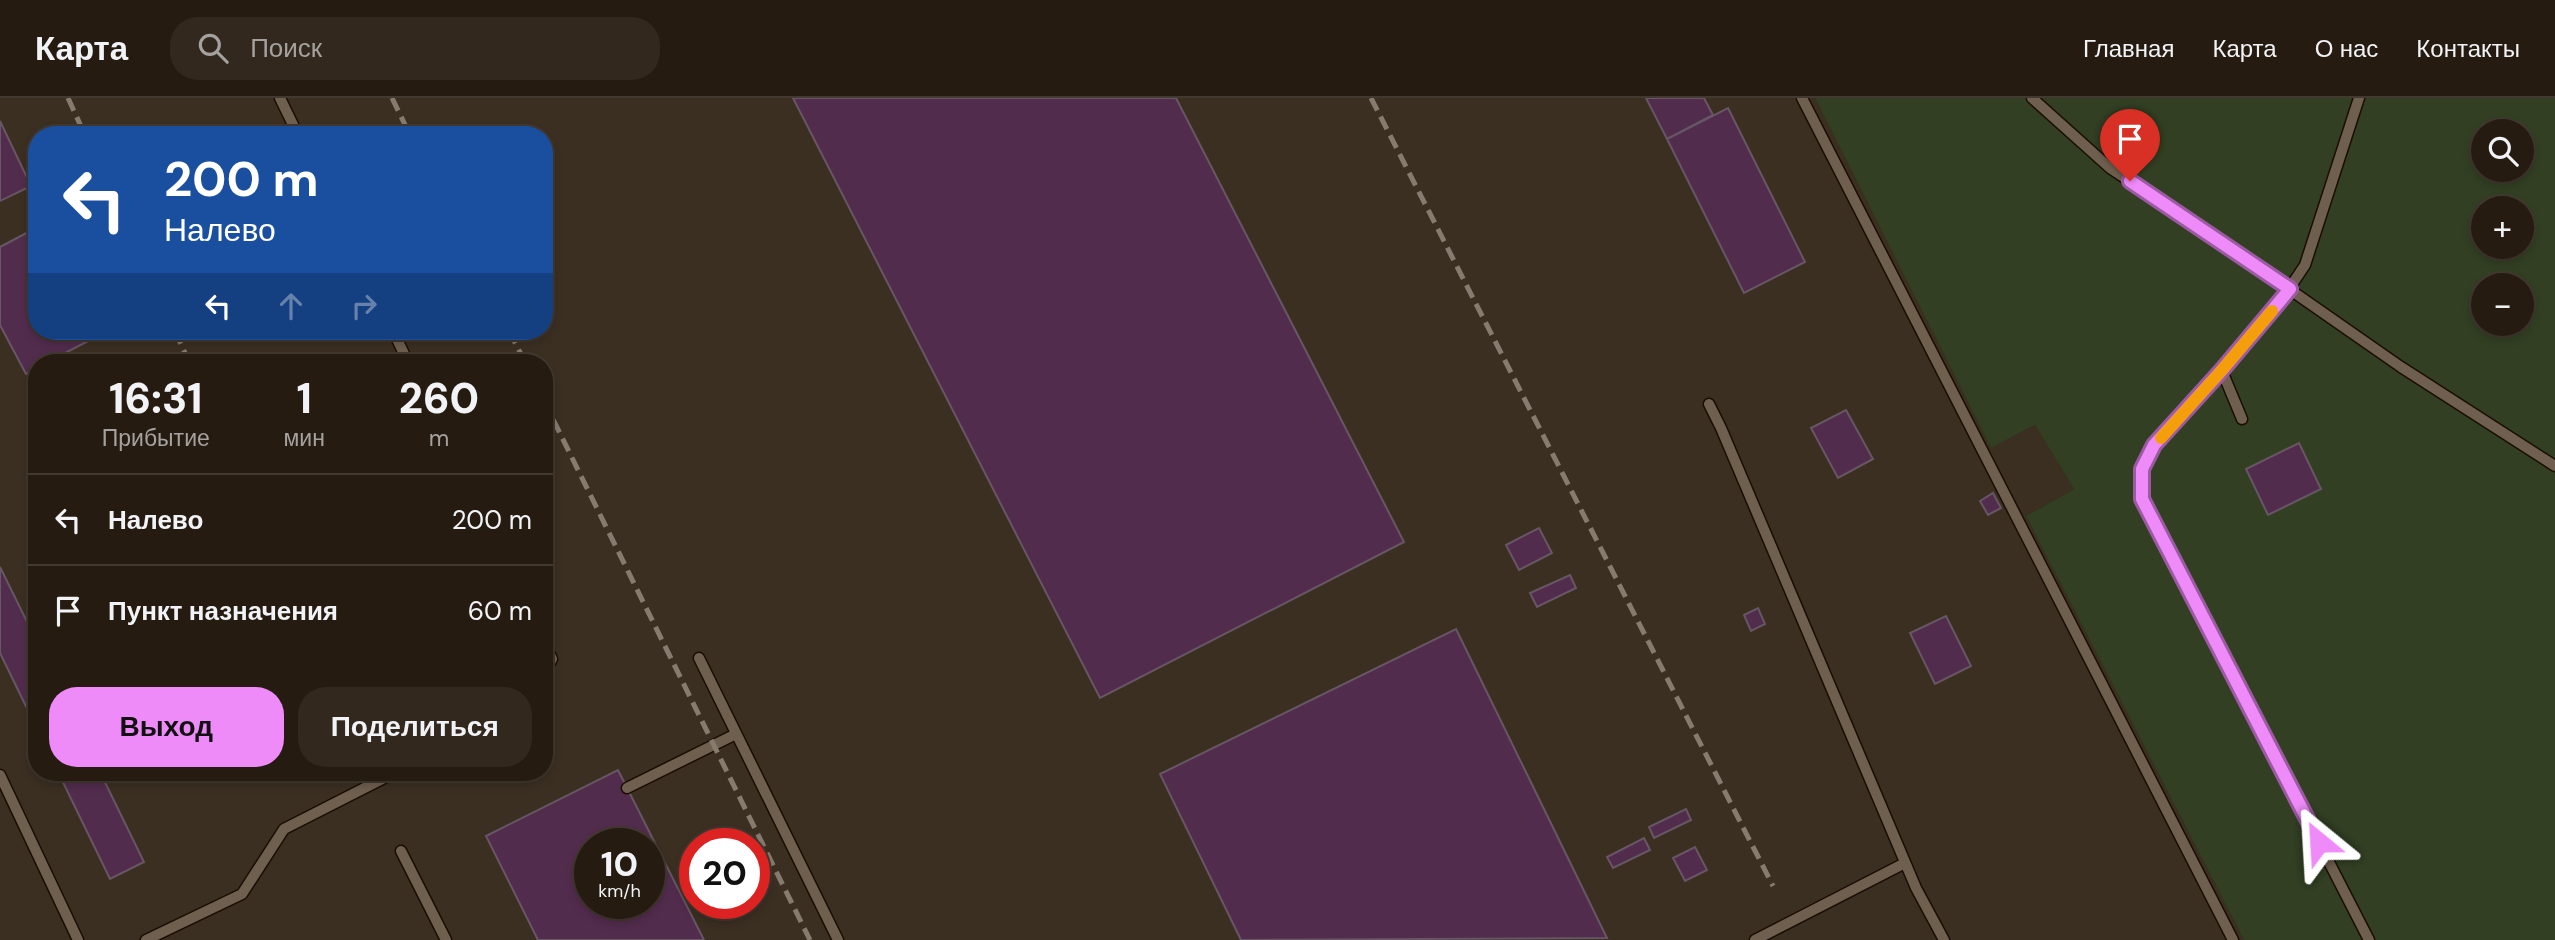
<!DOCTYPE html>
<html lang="ru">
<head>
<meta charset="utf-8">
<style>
  body { margin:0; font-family:"DM Sans",sans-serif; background:#32281e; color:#f1f3f6; height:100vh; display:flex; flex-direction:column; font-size:26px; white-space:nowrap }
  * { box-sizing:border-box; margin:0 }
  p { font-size:23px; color:#a4a19f }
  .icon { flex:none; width:38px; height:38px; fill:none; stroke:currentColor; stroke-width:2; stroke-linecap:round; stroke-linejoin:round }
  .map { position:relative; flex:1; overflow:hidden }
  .panel { position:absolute; left:28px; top:256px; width:525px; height:427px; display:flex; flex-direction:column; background:#261b10; border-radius:28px; box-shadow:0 4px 10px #0003,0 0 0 2px #423930 }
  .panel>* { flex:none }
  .guide { position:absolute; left:28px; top:28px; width:525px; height:214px; border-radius:28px; box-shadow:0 4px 10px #0003,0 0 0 2px #423930; background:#1a4fa0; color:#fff; overflow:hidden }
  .controls { position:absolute; left:2471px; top:21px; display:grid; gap:14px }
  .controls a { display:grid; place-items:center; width:63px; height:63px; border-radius:50%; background:#261b10; box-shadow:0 4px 10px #0003,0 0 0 2px #423930; font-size:35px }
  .speed { position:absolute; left:574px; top:730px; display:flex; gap:14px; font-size:35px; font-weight:700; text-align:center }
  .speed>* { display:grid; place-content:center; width:91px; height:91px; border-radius:50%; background:#261b10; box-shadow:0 4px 10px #0003,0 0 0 2px #423930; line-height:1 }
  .speed small { font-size:18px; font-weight:400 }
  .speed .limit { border:10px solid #d22; background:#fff; color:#111 }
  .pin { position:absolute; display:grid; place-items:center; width:60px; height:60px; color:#fff; margin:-72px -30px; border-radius:50% 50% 50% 0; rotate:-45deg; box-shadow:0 0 7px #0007 }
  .pin .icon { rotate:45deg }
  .me { position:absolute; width:77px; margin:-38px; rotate:333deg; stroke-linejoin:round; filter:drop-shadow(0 0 5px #0008) }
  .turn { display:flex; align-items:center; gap:24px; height:147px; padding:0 21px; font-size:32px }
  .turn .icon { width:91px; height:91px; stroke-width:2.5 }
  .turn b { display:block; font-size:49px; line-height:60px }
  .lanes { display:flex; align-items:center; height:66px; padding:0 21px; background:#0003; justify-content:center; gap:35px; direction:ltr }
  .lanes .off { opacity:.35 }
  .eta { display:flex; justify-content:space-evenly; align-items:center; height:119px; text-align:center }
  .eta b { font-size:42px; font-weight:800; line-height:49px }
  .button { display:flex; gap:14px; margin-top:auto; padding:14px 21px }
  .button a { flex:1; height:80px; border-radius:28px; background:#ee8bf8; color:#111; font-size:28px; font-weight:800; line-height:80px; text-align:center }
  .button a+a { background:#32281e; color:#f1f3f6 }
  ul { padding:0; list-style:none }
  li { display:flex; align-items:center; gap:21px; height:91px; padding:0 21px; border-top:2px solid #423930 }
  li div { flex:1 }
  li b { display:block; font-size:26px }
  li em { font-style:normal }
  header { display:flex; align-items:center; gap:42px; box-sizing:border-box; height:98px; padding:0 35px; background:#261b10; border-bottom:2px solid #423930 }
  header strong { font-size:33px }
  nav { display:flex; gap:38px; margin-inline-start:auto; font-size:24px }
  .search { width:490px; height:63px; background:#32281e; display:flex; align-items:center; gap:18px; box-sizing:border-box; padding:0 24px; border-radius:28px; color:#a4a19f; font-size:26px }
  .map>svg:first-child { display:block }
</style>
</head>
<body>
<header>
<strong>Карта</strong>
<div class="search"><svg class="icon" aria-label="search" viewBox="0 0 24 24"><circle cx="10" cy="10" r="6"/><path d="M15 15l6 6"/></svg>Поиск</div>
<nav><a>Главная</a><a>Карта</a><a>О нас</a><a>Контакты</a></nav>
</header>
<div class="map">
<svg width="2555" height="842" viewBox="0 0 2555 842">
  <rect width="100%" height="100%" fill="#322416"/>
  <path fill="#3b2f22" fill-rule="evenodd" d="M0,0H1815L1991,350L2035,327L2074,391L2026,418L2244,842H0ZM37,37H544V233H37ZM37,264H544V674H37ZM590,746H649V805H590ZM695,746H754V805H695Z"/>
  <path fill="#323f23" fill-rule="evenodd" d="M1815,0H2555V842H2244L2026,418L2074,391L2035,327L1991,350ZM2483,33H2522V72H2483ZM2483,110H2522V149H2483ZM2483,187H2522V226H2483Z"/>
  <path fill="#522c4d" stroke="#675664" stroke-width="2" fill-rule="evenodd" d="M793,0H1176L1404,444L1100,600Z
    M1646,0H1704L1713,17L1667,41Z
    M1728,10L1805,164L1744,195L1667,41Z
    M0,23L31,88L0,103Z
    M36,130L37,233H90L94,240L48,264H37V270L26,276L0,227V149Z
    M1846,312L1873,361L1838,380L1811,330Z
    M2299,345L2321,391L2268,417L2246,371Z
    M1993,395L2001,410L1988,417L1980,403Z
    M1539,430L1552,455L1519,472L1506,447Z
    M0,469L37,544V631L0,555Z
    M1570,477L1576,490L1537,509L1530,495Z
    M1758,510L1765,526L1751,533L1744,517Z
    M1946,518L1971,568L1935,586L1910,535Z
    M1456,531L1607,840L1241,842L1160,676Z
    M618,672L704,842H538L486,738ZM590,746H649V805H590Z
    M58,674H100L144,764L110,781Z
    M1686,711L1691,722L1654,740L1649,729Z
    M1644,740L1650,752L1613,770L1607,759Z
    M1695,749L1707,772L1685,783L1673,760Z"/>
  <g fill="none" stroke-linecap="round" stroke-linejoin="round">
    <g stroke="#1a0d02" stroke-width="13">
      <path id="service" d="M280,0L298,37
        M1802,0L2233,842
        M2032,0L2110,70L2213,138L2401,269L2555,368
        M2359,0L2305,167L2289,191L2222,273L2154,347L2142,371V400L2369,842
        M393,233L408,264
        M2222,273L2242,321
        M1709,306L1721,330L1916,790L1944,842
        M544,544L552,561L544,575
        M699,560L838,842
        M0,677L78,842
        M627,690L736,636
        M401,753L446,842
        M146,842L242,796L284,731L396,674
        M1755,842L1905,765"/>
    </g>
    <use href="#service" stroke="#6f5f4f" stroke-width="10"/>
    <path stroke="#877b6f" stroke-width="5" stroke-dasharray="14 7" stroke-linecap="butt" d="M68,0L85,37
      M392,0L410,37
      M1371,0L1773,788
      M175,233L189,264
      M509,233L525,264
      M544,303L810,842"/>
  </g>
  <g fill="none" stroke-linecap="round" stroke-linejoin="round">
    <g stroke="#9b5aa1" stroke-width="18">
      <path id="route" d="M2130,83L2290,191L2222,272L2154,347L2142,371V401L2319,744"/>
    </g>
    <use href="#route" stroke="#ee8bf8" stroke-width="12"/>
    <path stroke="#f59e0b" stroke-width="12" d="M2161,340L2222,272L2272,213"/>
  </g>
</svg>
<div class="controls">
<a><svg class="icon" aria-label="search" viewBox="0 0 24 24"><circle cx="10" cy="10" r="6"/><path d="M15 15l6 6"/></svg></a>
<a>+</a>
<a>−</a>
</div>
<div class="speed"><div>10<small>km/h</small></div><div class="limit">20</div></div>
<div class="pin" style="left:2130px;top:83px;background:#d93025"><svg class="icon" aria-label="arrive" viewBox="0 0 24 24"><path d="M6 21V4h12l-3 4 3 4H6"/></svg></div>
<svg class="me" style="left:2319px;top:744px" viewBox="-20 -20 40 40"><path d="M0-17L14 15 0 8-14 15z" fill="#ee8bf8" stroke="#fff" stroke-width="4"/></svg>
<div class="guide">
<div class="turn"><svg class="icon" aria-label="left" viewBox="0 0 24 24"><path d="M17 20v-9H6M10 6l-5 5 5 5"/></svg><div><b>200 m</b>Налево</div></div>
<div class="lanes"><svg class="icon" aria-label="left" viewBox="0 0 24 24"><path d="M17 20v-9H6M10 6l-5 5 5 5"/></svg><svg class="icon off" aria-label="ahead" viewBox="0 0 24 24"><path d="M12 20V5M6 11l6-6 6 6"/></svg><svg class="icon off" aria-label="right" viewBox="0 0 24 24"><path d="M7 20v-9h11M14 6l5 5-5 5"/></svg></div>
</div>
<section class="panel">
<div class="eta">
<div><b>16:31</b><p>Прибытие</p></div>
<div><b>1</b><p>мин</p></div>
<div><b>260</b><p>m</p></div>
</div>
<ul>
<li><svg class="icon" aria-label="left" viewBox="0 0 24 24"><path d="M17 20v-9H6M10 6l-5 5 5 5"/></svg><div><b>Налево</b></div><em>200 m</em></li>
<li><svg class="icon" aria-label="arrive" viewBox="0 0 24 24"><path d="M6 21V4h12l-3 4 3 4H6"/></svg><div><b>Пункт назначения</b></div><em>60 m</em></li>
</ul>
<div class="button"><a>Выход</a><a>Поделиться</a></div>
</section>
</div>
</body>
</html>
